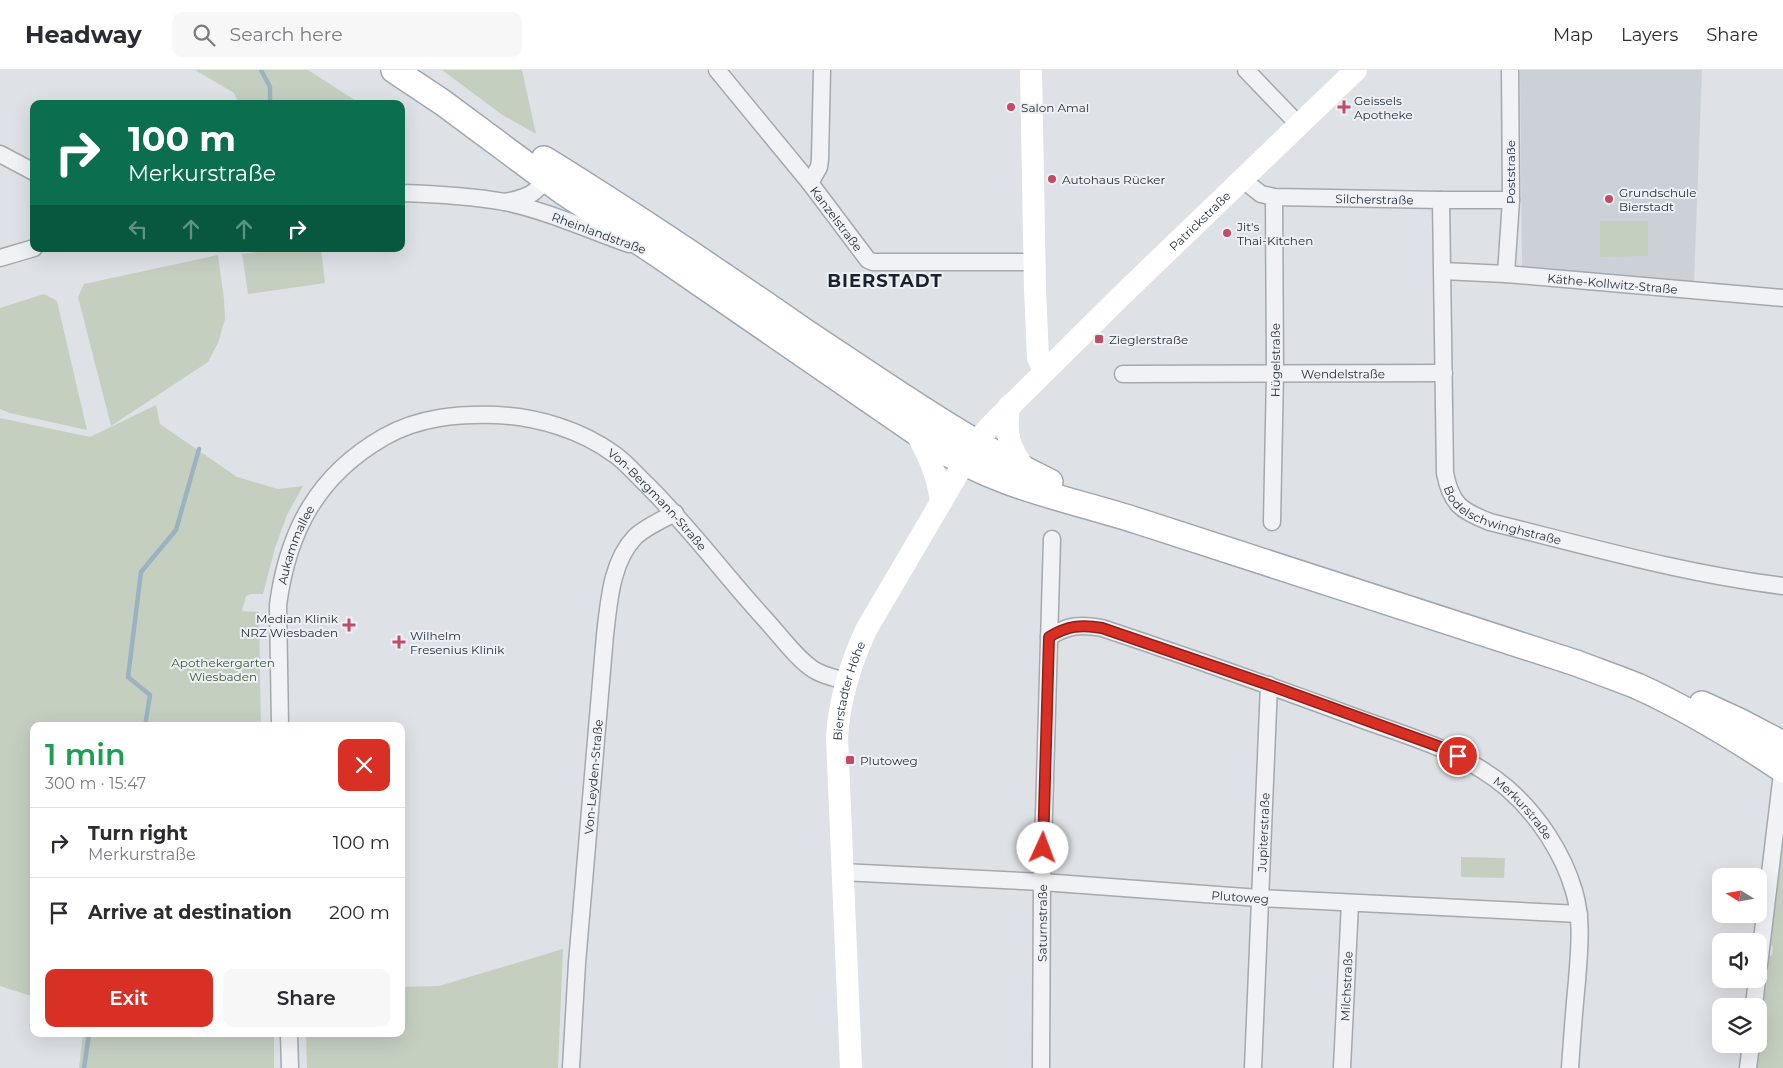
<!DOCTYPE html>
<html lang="en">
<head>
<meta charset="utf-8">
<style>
  body { margin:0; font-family:Montserrat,sans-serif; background:#f7f7f7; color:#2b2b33; height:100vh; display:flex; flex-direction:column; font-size:19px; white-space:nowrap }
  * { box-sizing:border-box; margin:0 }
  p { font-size:16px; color:#7c7c81 }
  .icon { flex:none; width:28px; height:28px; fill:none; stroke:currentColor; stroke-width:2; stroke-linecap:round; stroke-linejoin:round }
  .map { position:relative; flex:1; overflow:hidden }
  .drawer { position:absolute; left:30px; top:652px; width:375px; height:315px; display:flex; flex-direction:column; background:#fff; border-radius:10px; box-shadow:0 5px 20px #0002 }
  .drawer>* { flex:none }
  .guide { position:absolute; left:30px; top:30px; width:375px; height:152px; border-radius:10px; box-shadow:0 5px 20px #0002; background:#0b6e4f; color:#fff; overflow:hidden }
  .needle { width:32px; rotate:281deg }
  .tools { position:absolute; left:1712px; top:798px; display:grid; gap:10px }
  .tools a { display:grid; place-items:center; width:55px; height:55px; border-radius:10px; background:#fff; box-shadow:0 5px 20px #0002; font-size:25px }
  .pin { position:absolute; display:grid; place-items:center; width:42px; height:42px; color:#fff; margin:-21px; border:2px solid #fff; border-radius:50%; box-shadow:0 1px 5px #0007 }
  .me { position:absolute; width:55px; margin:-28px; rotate:2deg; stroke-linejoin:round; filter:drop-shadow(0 0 4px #0008) }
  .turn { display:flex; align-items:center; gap:18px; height:105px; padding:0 15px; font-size:22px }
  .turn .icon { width:65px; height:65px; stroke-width:2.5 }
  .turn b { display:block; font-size:35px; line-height:42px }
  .lanes { display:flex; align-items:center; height:48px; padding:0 15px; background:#0003; justify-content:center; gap:25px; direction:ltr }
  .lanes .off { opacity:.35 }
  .round { display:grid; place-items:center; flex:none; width:52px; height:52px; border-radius:10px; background:#f7f7f7 }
  .overview { display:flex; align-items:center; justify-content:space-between; height:85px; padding:0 15px }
  h1 { font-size:30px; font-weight:600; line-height:38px; color:#1e9e55 }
  .primary-button { display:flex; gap:10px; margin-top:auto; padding:10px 15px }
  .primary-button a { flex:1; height:58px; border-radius:10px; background:#d93025; color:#fff; font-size:20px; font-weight:600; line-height:58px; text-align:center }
  .primary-button a+a { background:#f7f7f7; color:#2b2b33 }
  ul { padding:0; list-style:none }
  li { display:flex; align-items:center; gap:15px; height:70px; padding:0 15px; border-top:1px solid #e1e1e2 }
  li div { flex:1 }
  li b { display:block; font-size:19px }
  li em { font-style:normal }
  header { display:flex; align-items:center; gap:30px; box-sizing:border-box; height:70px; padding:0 25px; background:#fff; border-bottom:1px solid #e1e1e2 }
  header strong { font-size:24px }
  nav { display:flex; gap:28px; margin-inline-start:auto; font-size:18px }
  .search { width:350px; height:45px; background:#f7f7f7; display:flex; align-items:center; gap:12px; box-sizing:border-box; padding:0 18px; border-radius:10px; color:#7c7c81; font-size:19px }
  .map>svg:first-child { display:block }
</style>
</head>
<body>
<header>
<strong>Headway</strong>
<div class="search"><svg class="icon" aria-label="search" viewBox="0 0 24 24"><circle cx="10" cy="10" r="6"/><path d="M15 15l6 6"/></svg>Search here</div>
<nav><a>Map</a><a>Layers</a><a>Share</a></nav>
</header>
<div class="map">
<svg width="1783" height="998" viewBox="0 0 1783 998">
  <rect width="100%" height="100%" fill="#dee2e6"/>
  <path fill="#ccd1d7" d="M1520,0H1702L1694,213L1522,200Z"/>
  <path fill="#c5cfc0" d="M195,0H308L361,34H239L234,23Z
    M442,0H522L536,64L501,44Z
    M1600,151H1648V186L1600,187Z
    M284,179H321L325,213L248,224L242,184Z
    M218,185L224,229L225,249L218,273L208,292L111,356L78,227L84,214Z
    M44,224L57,231L87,360L10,343L0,339V238Z
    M156,335L160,354L237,407L278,419L303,416L287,445L275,478L263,524H251L246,526L242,541L259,542L261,656H34V927L0,916V348L90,367Z
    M1783,769V998H1756L1766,888L1768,886L1772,885L1773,877L1767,872Z
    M1461,787L1505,788L1504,808L1461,807Z
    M563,879L558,998H307L306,964H401V917L439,916Z
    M83,964H274V998H79Z"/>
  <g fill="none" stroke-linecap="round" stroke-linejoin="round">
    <path stroke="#9bb2c3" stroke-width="4.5" d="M261,0L270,17V34
      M145,656L150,625L128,607L141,502L176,460L199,379
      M84,998L89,964"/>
    <g stroke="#a4a9af" stroke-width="19">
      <g id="minor">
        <path d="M717,0L810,113"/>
        <path id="s1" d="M822,0L820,89L819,97L810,113L868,190L873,192H1035"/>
        <path d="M1246,0L1299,55"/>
        <path d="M0,84L34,102"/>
        <path id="s2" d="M1242,109L1261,124L1274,127L1441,130H1511"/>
        <path d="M401,123C435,124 471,126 505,132C547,141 589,160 629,174"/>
        <path id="s3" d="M1441,130L1445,403C1451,434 1461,441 1490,452C1587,476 1684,504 1783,516"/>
        <path d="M505,132C515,130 527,128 535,121C542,115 544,108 553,105"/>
        <path d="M0,188L34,178"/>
        <path id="s4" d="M1443,201L1506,204L1783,228"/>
        <path d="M1506,204L1511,130L1510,0"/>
        <path id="s5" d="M1123,304L1444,303"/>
        <path id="s6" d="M1272,452L1275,303L1274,127"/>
        <path id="s7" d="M1049,567C1068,555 1080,554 1102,558C1186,586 1271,616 1355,647C1409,667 1462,680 1507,718C1538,745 1563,783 1574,821C1583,851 1579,881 1577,911C1574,940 1572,969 1570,998"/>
        <path id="s8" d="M280,656L278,535C288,460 318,405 384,367C419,347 457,344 497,345C538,347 581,360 614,384C627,393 637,406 648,416C690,458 725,505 764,548C778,563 799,592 816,601C825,606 836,608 845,611"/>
        <path id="s9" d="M842,802L1042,812L1259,828L1579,844"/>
        <path d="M1759,895L1783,695"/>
        <path d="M1754,936L1757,909"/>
        <path d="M289,964L290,998"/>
        <path id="s10" d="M571,998L577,893L605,565C609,532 611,492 635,467C644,458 663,449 675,443"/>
        <path id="s11" d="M1041,998L1042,812L1052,469"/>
        <path id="s12" d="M1253,998L1269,615"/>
        <path id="s13" d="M1342,998L1350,833"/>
        <path d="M1748,998L1751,974"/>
      </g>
    </g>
    <g stroke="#9ea7b0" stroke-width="28">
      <path id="primary" d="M394,0L442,32L562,121L659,185L936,376C997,417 1070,429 1138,451C1284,499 1430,546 1576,593C1597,601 1617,608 1637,616C1688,639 1737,669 1783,700
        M544,89C633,144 719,202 804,261C884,314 963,370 1050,412
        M1702,634L1739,651L1783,674"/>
    </g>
    <use href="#minor" stroke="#f0f2f5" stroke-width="16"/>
    <g stroke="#fff" stroke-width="22">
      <path d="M1031,0L1035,218L1038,288L1044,301"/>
      <path d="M1009,336C1005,366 1009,377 1026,401"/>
      <path d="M915,361C928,383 938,406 941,432"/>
      <path id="s14" d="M851,998L837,668C839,629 850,595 866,560L964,393L984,363L996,350L1121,226L1356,0"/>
    </g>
    <use href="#primary" stroke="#fff" stroke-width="25"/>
  </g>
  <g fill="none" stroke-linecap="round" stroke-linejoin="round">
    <g stroke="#8d1f18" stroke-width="12">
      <path id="route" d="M1043,778L1049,567C1067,556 1081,554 1102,558L1269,615L1446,679L1458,686"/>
    </g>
    <use href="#route" stroke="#d93025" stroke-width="9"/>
  </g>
  <g fill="#c14c66" stroke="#edf0f4" stroke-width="2">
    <circle cx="1011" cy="37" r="5"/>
    <path d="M1341.5 29.5h5v5h5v5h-5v5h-5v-5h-5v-5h5z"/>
    <circle cx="1052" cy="109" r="5"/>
    <circle cx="1609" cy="129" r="5"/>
    <circle cx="1227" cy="163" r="5"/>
    <rect x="1094" y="264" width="10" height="10" rx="2.5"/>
    <path d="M346.5 547.5h5v5h5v5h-5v5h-5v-5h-5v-5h5z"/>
    <path d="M396.5 564.5h5v5h5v5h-5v5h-5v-5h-5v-5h5z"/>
    <rect x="845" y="685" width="10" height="10" rx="2.5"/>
  </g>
  <g text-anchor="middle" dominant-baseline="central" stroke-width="4" stroke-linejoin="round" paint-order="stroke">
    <g font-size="12" fill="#28313b" stroke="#edf0f4" text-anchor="start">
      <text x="1354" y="30">Geissels<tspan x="1354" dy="14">Apotheke</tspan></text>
      <text x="1021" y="37">Salon Amal</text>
      <text x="1062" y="109">Autohaus Rücker</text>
      <text x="1619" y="122">Grundschule<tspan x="1619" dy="14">Bierstadt</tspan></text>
      <text x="1237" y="156">Jit's<tspan x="1237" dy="14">Thai-Kitchen</tspan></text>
      <text x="1109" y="269">Zieglerstraße</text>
      <text x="338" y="548" text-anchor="end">Median Klinik<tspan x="338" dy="14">NRZ Wiesbaden</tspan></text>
      <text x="410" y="565">Wilhelm<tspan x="410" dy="14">Fresenius Klinik</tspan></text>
      <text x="860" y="690">Plutoweg</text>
    </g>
    <g font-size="12" fill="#28313b" stroke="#edf0f4">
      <text transform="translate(1510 102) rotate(-90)">Poststraße</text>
      <text stroke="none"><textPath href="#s2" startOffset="138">Silcherstraße</textPath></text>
      <text stroke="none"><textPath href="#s1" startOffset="160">Kanzelstraße</textPath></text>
      <text stroke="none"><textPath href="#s14" startOffset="975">Patrickstraße</textPath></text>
      <text transform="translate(599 163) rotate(20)">Rheinlandstraße</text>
      <text stroke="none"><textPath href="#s4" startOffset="170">Käthe-Kollwitz-Straße</textPath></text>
      <text stroke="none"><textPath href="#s6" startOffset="162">Hügelstraße</textPath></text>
      <text stroke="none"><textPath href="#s5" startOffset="220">Wendelstraße</textPath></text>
      <text stroke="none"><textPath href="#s8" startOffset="632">Von-Bergmann-Straße</textPath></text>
      <text stroke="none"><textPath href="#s3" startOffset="352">Bodelschwinghstraße</textPath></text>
      <text stroke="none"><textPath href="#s8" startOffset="184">Aukammallee</textPath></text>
      <text stroke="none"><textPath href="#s14" startOffset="379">Bierstadter Höhe</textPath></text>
      <text stroke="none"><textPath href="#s10" startOffset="292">Von-Leyden-Straße</textPath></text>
      <text stroke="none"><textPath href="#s7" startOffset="518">Merkurstraße</textPath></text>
      <text stroke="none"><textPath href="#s12" startOffset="236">Jupiterstraße</textPath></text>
      <text stroke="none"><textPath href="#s9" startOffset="399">Plutoweg</textPath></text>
      <text stroke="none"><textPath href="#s11" startOffset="145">Saturnstraße</textPath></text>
      <text stroke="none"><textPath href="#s13" startOffset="82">Milchstraße</textPath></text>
    </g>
    <g font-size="12" fill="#3f5637" stroke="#edf0f4">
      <text x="223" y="592">Apothekergarten<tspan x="223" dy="14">Wiesbaden</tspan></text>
    </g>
    <g font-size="18" font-weight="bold" letter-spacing="1" fill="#1b222c" stroke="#edf0f4">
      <text x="885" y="211">BIERSTADT</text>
    </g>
  </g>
</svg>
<div class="tools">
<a><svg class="needle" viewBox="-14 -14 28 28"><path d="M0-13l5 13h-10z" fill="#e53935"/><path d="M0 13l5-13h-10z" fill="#7c7c81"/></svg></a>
<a><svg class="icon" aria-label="sound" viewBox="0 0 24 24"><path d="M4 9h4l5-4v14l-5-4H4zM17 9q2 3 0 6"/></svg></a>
<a><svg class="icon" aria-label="layers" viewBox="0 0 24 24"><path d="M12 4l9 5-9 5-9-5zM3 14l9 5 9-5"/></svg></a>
</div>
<div class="pin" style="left:1458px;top:686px;background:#d93025"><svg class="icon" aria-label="arrive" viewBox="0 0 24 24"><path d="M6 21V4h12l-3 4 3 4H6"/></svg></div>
<svg class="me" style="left:1043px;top:778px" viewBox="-20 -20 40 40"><circle r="19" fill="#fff"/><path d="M0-13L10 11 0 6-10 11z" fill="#d93025"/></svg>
<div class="guide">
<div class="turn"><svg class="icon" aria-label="right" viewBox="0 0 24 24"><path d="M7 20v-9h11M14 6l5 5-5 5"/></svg><div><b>100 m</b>Merkurstraße</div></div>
<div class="lanes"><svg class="icon off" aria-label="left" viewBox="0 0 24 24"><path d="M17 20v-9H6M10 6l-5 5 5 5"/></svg><svg class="icon off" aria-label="ahead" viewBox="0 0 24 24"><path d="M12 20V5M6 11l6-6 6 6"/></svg><svg class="icon off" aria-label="ahead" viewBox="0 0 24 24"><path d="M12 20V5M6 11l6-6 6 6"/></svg><svg class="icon" aria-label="right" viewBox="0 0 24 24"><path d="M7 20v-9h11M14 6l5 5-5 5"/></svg></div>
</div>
<section class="drawer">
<div class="overview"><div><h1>1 min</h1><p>300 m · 15:47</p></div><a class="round" style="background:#d93025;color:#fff"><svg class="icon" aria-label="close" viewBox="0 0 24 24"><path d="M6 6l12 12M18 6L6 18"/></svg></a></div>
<ul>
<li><svg class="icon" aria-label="right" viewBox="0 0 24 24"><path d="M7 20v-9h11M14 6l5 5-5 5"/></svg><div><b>Turn right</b><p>Merkurstraße</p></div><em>100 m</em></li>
<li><svg class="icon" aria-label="arrive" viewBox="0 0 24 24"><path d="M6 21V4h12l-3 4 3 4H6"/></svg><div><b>Arrive at destination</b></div><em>200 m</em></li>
</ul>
<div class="primary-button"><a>Exit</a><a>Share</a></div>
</section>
</div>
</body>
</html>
